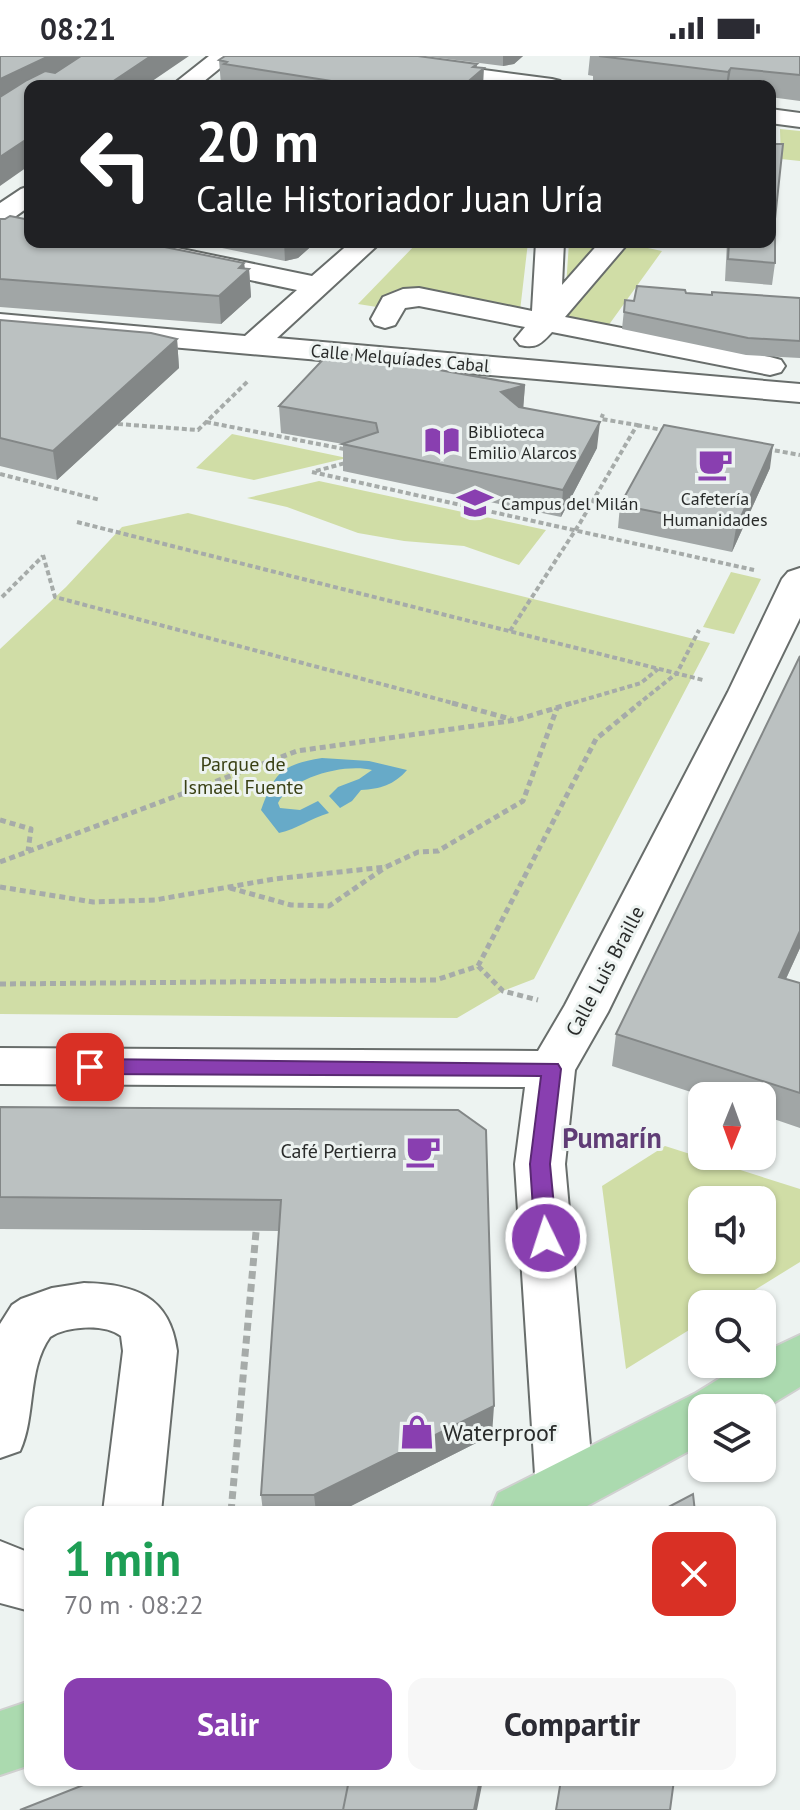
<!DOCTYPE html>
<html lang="es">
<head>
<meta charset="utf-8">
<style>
  body { margin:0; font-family:"PT Sans",sans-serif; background:#f7f7f7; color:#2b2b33; height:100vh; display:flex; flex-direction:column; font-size:30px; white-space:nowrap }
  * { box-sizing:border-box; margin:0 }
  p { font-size:26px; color:#7c7c81 }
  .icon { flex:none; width:44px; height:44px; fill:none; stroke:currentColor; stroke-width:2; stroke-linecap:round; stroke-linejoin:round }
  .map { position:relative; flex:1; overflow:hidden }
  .side { position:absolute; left:24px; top:1450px; width:752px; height:280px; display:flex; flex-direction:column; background:#fff; border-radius:16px; box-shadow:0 2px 6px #0004 }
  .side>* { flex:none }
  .top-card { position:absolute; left:24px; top:24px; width:752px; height:168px; border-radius:16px; box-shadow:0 2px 6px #0004; background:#202124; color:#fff; overflow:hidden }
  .needle { width:52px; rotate:181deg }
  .buttons { position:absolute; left:688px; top:1026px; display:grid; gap:16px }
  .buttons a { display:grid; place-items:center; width:88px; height:88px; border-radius:16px; background:#fff; box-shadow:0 2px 6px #0004; font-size:40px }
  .pin { position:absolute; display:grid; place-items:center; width:68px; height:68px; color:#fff; margin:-34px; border-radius:16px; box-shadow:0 4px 12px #0006 }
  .me { position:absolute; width:88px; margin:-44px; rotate:356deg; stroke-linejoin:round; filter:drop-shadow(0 0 6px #0008) }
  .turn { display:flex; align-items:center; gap:28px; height:168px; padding:0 40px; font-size:36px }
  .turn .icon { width:104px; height:104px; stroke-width:2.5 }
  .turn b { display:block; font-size:56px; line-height:68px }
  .round { display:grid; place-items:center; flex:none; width:84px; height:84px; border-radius:16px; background:#f7f7f7 }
  .overview { display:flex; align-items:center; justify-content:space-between; height:136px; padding:0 40px }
  h1 { font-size:48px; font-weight:600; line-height:60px; color:#1e9e55 }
  .primary-button { display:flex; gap:16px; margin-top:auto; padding:16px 40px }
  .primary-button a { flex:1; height:92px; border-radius:16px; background:#893fb0; color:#fff; font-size:32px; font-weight:600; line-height:92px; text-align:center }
  .primary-button a+a { background:#f7f7f7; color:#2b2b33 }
  .status { display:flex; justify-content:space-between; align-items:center; height:56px; padding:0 40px; background:#fff; direction:ltr }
  .status svg { height:22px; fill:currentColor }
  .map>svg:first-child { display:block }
</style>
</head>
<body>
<div class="status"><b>08:21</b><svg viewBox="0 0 49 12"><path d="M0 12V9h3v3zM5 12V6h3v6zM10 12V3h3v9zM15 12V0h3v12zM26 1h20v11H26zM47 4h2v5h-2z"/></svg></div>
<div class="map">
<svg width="800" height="1754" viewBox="0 0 800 1754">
  <rect width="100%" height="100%" fill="#edf3f1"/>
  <path fill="#d0dda6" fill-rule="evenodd" d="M780,73L800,75V105L781,103Z
    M418,186H528L520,255L398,233L390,237L377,251L358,248Z
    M569,186H605L566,231Z
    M627,186H645L643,191L662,195L608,270L564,262Z
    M232,378L347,402L254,424L196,412Z
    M319,425L546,474L519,509L464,490L404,485L358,477L287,451L247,442Z
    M188,457L710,587L534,923L503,935L457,962L0,958V593L66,531L122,471Z
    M731,516L761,523L734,578L703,571Z
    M665,1090L800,1133V1206L732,1248H702V1266L626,1313L602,1130ZM702,1144H762V1204H702Z"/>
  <path fill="#67aac8" d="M322,702L369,705L407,714C394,729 380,733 361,734L352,745L340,752L329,740L338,731L359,723L372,714C345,707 291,721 278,747L280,752L300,754L318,745L329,757C311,762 297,773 279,777L261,754C275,716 281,709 322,702Z"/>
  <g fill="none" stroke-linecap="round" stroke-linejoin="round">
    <g stroke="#686d6b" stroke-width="4">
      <path id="minor" d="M209,0H235L198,30H171Z
        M317,0H379L552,23L560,25L564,30H500L328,7Z
        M770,53L800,57V71L770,67Z
        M30,130V150L9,165L0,167V147L21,133Z
        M95,186H148L312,220L351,186H381L277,282L800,328V346L0,276V258L245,280L297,234L109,194L99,192Z
        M536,186H564L562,229L600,186H629L565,261L770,301L781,304L785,310L781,316L770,319L552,276C541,288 536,293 520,289L515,283L525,271L419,250L405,252L395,269L385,272L375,269L371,263L383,241L403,233L419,232L532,255Z
        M800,512V562L608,956L575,1014L565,1108L594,1434L585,1453L577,1456L545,1453L536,1434L515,1108L525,1031L0,1028V992L538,995L565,949L728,636L782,523L788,516Z
        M84,1227C134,1228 170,1240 177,1295L161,1456H103L123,1295L121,1280C105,1267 66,1270 50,1281C27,1313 36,1360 20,1395L0,1402V1268L12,1249L21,1243L52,1232Z
        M0,1485L30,1497V1555L0,1547Z"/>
    </g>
    <g stroke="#d0d0d0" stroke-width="4">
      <path id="major" d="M800,1279V1331L762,1354L702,1352V1388L576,1456H490L498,1437L696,1337L743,1308H762V1297Z
        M30,1645V1709L0,1719V1655Z"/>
    </g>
    <path stroke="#a6aba9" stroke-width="4" stroke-dasharray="5 3" stroke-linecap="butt" d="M206,366L349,394
      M118,368L198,374L248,325
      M637,369L667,375
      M767,393L800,399
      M316,415L349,406
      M312,416L754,514
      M0,418L100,444
      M77,466L703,624
      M43,499L55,541L460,649
      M2,541L43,500
      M510,575L580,467L637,369L601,363L603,358
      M566,649L641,627L658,613
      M637,649L677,617L699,574"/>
    <path stroke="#a6aba9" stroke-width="5" stroke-dasharray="6 4" stroke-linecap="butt" d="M452,647L511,663
      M0,764L31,773L28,795
      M0,806L297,695L516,664L572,647
      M0,831L93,846L155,844L274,823L386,811L418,796L438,795L523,745L557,652
      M230,832L291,849L329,850L386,811
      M478,910L503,935L538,944
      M0,928L436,924L478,910L596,683L640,647"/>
    <path stroke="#a6aba9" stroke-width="7" stroke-dasharray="8 5" stroke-linecap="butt" d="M231,1456L256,1176"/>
    <use href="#minor" fill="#fff" fill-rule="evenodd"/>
    <use href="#major" fill="#abdaaf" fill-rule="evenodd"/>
  </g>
  <path fill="#a1a6a6" d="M425,0H523L514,8L503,10Z
    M590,0H800V45L770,41V30H640L593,24V20L588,19Z
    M219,4L476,11L483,30H225L221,29Z
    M0,163L244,207L245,213H249L251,241L221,268L0,251Z
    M775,163V207L772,229L725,225L727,186H770Z
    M193,186H316L298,202L285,205Z
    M686,237L800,242V302L746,299L622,273L625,244L634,245Z
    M0,264L177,283L179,312L57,424L0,410Z
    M525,329L523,352L597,392L561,461L343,415V388L281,377L279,350Z
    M770,412L732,496L618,472L620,449Z
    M800,600V892L786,923L800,927V1072L762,1059V1040H703L612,1010L616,978Z
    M0,1051L458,1054L492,1379L339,1456H263L261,1439L279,1175L0,1173Z"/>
  <path fill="#838787" d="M49,0H86L0,51V23Z
    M151,0H189L145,30H106Z
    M503,0H523L514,8L503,10Z
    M477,8L476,19L484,12L483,30H463L473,11Z
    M731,12L728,30H726L728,16Z
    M30,81V109L0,130V101Z
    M284,186H316L298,202L285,205Z
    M244,207L245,217L249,213L251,241L221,268L219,240L239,212Z
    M177,283L179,312L57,424L53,395Z
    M525,329L523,355L501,336Z
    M600,366L597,392L561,461L563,434Z
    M773,389L770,412L732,496L736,472Z
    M800,875V892L772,953L779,921Z
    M494,1350L492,1379L339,1456H316L314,1439Z
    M480,1724H483L477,1754H474Z"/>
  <path fill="#bbc1c1" stroke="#838787" stroke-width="2" d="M0,0H49L0,23Z
    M81,0H151L106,30H30V81L0,101V41L27,24L45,15L55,17Z
    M225,0H418L477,8L473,11L484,12L463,30H363L224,8L227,6L219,4Z
    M599,0H800V19L731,12L728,16Z
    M770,88H783L775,163V207L728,203L729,186H770Z
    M10,160L30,164V186H140L244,207L239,212L249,213L219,240L0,223V163H5Z
    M637,230L685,234L686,237L712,239V236L800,242V285L748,282L624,256L625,244L634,245Z
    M0,264L151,277L177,283L53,395L0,382Z
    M331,295L525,329L501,336L519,351L600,366L563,434L342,388L378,376L376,367L279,350Z
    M664,369L773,389L736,472L620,449Z
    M800,600V875L779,921L800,927V1037L616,978Z
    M0,1051L458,1054L486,1074L494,1350L314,1439H261L281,1144L0,1141Z
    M693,1438L695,1456H659Z
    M96,1724H349L343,1754H20Z
    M349,1724H480L474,1754H343Z
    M561,1724H674L670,1754H556Z"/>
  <path fill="#893fb0" stroke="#592972" stroke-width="2" d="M90,1003L558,1008L561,1013L550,1108L557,1182L554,1188L546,1191L538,1188L535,1182L530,1108L541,1020L90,1018L83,1016L80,1011L83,1005Z"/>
  <defs>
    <g id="library-bare" transform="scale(2.76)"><path d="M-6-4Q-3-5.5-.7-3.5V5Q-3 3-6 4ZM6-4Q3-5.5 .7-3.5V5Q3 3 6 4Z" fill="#893fb0" stroke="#edf3f1" stroke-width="2.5" paint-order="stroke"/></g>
    <g id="cafe-bare" transform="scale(2.76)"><path d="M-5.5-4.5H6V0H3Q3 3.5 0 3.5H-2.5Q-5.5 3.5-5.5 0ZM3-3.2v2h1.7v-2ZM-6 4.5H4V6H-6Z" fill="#893fb0" stroke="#edf3f1" stroke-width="2.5" paint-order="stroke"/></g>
    <g id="university-bare" transform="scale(2.76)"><path d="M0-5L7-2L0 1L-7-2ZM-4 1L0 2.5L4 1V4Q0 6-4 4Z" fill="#893fb0" stroke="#edf3f1" stroke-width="2.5" paint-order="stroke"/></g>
    <g id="shop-bare" transform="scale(2.76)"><path d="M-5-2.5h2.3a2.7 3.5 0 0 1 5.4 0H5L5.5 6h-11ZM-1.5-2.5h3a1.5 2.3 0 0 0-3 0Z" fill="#893fb0" stroke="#edf3f1" stroke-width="2.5" paint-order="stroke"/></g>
  </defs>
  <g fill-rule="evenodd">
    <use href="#library-bare" x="442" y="385"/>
    <use href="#cafe-bare" x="715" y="408"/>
    <use href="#university-bare" x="475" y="447"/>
    <use href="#cafe-bare" x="423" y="1095"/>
    <use href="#shop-bare" x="417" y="1376"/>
  </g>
  <g text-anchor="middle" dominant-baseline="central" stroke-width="6" stroke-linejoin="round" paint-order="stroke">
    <g font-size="18" fill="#292b2a" stroke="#edf3f1">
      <text transform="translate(400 302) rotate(5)">Calle Melquíades Cabal</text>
    </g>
    <g font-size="18" fill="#292b2a" stroke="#edf3f1" text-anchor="start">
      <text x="468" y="375">Biblioteca<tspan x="468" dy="21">Emilio Alarcos</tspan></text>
      <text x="715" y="442" text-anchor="middle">Cafetería<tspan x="715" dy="21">Humanidades</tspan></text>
      <text x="501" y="447">Campus del Milán</text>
    </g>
    <g font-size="20" fill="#3a4115" stroke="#edf3f1">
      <text x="243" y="708">Parque de<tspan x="243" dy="23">Ismael Fuente</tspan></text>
    </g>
    <g font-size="20" fill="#292b2a" stroke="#edf3f1">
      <text transform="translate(605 915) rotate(-62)">Calle Luis Braille</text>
    </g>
    <g font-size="20" fill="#292b2a" stroke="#edf3f1" text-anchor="end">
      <text x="397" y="1095">Café Pertierra</text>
    </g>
    <g font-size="24" fill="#292b2a" stroke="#edf3f1" text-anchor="start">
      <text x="443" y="1376">Waterproof</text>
    </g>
    <g font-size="28" font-weight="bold" fill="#603d76" stroke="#edf3f1">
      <text x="612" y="1081">Pumarín</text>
    </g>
  </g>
</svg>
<div class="buttons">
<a><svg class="needle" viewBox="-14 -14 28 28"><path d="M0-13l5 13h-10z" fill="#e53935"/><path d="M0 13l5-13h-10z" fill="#7c7c81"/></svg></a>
<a><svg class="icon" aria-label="sound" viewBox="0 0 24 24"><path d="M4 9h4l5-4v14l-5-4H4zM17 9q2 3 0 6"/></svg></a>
<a><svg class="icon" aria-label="search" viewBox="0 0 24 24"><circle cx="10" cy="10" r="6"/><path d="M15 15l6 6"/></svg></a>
<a><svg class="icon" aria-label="layers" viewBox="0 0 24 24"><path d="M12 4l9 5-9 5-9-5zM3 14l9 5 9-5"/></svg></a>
</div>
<div class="pin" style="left:90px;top:1011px;background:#d93025"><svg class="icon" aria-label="arrive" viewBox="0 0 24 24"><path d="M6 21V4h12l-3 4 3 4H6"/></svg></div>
<svg class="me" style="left:546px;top:1182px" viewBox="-20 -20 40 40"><circle r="17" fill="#893fb0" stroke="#fff" stroke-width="3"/><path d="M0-11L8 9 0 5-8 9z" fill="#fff"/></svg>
<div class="top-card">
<div class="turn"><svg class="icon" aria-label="left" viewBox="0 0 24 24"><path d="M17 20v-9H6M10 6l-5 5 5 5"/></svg><div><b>20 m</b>Calle Historiador Juan Uría</div></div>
</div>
<section class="side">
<div class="overview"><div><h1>1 min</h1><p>70 m · 08:22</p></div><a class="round" style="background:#d93025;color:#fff"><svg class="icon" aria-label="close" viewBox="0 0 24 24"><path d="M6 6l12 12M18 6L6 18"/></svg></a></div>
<div class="primary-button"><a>Salir</a><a>Compartir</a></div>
</section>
</div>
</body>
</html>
